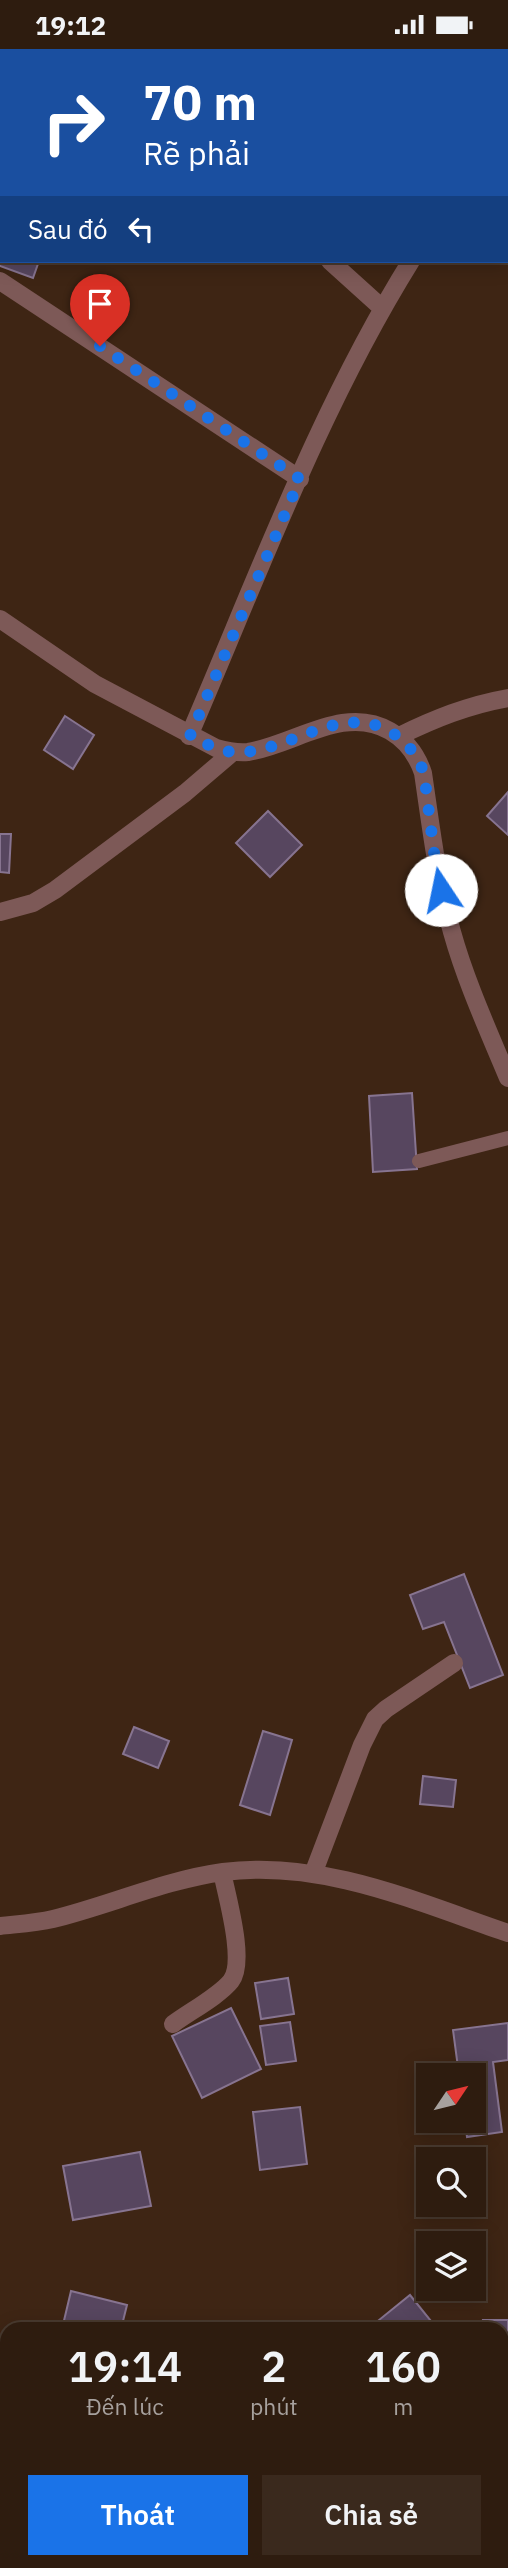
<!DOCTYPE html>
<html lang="vi">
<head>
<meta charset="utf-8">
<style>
  body { margin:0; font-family:"IBM Plex Sans",sans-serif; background:#3a291d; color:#f1f3f6; height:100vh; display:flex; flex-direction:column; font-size:26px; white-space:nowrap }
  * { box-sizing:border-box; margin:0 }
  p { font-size:23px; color:#a7a19e }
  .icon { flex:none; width:38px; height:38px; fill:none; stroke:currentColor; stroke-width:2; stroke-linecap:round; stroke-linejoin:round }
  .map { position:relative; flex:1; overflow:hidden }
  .panel { position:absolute; left:0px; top:2273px; width:509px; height:247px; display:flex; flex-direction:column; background:#2e1c0f; border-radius:21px 21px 0 0; box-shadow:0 4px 18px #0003,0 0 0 2px #493a2f }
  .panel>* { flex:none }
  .guide { position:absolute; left:0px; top:0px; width:509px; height:214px; box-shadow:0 4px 18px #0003,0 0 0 2px #493a2f; background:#1a4fa0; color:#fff; overflow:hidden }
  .needle { width:46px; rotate:55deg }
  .buttons { position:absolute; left:416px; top:2014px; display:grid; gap:14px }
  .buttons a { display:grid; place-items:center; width:70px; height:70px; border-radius:0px; background:#2e1c0f; box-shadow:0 4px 18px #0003,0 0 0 2px #493a2f; font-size:35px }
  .pin { position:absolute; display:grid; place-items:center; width:60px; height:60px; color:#fff; margin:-72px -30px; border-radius:50% 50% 50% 0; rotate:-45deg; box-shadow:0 0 7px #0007 }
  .pin .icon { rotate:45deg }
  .me { position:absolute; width:77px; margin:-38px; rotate:349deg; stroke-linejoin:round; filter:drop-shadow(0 0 5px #0008) }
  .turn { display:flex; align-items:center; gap:24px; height:147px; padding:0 28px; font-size:32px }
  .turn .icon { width:91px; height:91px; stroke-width:2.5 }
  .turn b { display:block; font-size:49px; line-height:60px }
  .then { display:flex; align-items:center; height:66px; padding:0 28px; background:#0003; gap:14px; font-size:26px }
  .eta { display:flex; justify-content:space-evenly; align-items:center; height:119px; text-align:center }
  .eta b { font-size:42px; font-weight:600; line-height:49px }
  .primary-button { display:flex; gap:14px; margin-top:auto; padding:14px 28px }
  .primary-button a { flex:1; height:80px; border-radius:0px; background:#1a73e8; color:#fff; font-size:28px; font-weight:600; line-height:80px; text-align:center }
  .primary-button a+a { background:#3a291d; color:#f1f3f6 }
  .status { display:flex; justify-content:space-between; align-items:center; height:49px; padding:0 35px; background:#2e1c0f; direction:ltr }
  .status svg { height:19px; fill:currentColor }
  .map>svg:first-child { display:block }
</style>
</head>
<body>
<div class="status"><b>19:12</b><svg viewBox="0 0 49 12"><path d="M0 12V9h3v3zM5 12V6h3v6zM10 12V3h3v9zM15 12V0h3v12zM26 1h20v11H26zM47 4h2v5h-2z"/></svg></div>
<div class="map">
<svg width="508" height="2519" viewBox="0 0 508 2519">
  <rect width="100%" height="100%" fill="#3e2514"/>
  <path fill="#57465f" stroke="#877490" stroke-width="2" d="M2,199V212H39L33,229L0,217Z
    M65,667L94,686L73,720L44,701Z
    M508,743V786L487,767Z
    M268,762L302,796L270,828L236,794Z
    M0,785H11L9,824L0,823Z
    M412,1044L417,1120L373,1123L369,1047Z
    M464,1525L503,1626L470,1639L444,1573L423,1580L410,1546Z
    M134,1678L169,1692L158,1719L123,1705Z
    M263,1682L292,1691L270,1766L240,1756Z
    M423,1727L456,1731L453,1758L420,1755Z
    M288,1929L294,1965L261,1970L255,1934Z
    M231,1959L261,2020L202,2049L172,1987Z
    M290,1973L296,2012L266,2016L260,1977Z
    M508,1974V2011L493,2013L502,2083L467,2088L465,2072H474V2026H459L453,1981Z
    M300,2058L307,2115L260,2121L253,2063Z
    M140,2103L151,2157L73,2171L63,2117Z
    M71,2242L127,2256L121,2280H62Z
    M410,2246L431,2272L420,2280H387L379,2271Z
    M483,2271H508V2310L502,2311V2280H484Z
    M7,2480V2513H28L31,2517L7,2519L0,2504V2483Z"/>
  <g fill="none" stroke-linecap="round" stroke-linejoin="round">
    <path stroke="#7d5957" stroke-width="14" d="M419,1112L508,1089"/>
    <path stroke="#7d5957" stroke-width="18" d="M330,212L382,259
      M0,232L300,430
      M0,570L95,635L216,699C227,702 237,704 248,703C294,696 344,655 390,682C407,692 417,706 423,724C431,778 437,831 452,883C466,933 488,981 508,1029
      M189,687C258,527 319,360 411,212
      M399,687C434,670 468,656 508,649
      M0,863L33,854L55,841L185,744L233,703
      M313,1825L362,1696L375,1670L386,1660L454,1614
      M0,1877C18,1875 36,1874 53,1870C110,1856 165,1831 223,1823C322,1810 417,1853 508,1884
      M173,1975C189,1963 219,1947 231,1932C246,1913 227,1848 222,1823
      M252,2513L256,2519"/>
  </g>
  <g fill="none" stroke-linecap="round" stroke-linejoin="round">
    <path stroke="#1a73e8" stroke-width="12" stroke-dasharray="0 21.6" d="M100,297L300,430L190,687C203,693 219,703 235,703C287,706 339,652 391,683C407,693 417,706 424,724L436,819L441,841"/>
  </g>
</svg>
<div class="buttons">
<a><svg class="needle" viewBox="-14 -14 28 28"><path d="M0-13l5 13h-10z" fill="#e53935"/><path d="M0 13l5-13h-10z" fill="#a7a19e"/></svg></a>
<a><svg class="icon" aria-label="search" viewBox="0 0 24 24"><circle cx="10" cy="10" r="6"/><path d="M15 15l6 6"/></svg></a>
<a><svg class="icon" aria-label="layers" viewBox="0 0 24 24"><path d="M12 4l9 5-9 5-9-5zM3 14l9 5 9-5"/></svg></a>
</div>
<div class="pin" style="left:100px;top:297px;background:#d93025"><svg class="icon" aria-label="arrive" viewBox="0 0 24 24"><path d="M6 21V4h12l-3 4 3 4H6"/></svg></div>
<svg class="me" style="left:441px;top:841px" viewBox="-20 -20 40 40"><circle r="19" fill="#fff"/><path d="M0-13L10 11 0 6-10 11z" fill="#1a73e8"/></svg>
<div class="guide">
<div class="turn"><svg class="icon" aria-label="right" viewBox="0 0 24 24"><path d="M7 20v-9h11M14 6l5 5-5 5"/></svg><div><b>70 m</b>Rẽ phải</div></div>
<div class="then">Sau đó<svg class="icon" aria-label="left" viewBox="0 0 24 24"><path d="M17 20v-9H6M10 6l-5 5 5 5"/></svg></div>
</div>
<section class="panel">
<div class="eta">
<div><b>19:14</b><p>Đến lúc</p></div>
<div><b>2</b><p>phút</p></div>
<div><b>160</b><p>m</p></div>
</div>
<div class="primary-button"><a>Thoát</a><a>Chia sẻ</a></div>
</section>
</div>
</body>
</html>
